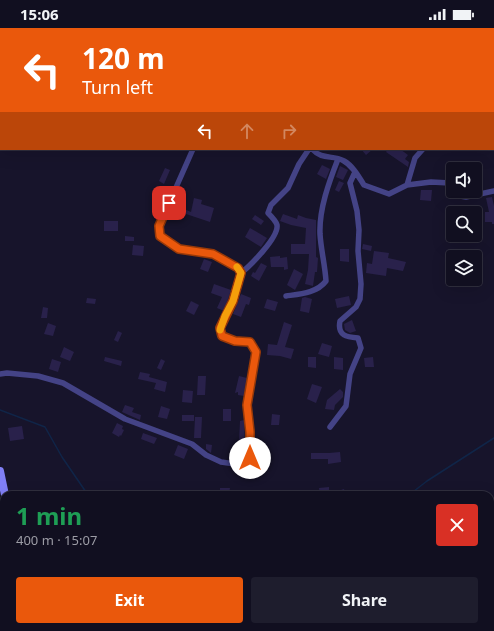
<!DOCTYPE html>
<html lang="en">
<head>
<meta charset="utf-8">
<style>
  body { margin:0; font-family:"Noto Sans",sans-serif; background:#1e1d2d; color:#f1f3f6; height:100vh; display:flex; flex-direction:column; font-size:15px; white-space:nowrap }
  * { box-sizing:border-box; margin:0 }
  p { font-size:13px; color:#9c9ca5 }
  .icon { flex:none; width:22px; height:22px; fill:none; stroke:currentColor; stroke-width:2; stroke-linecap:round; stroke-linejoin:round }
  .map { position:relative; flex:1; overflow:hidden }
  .sheet { position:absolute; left:0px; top:463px; width:494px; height:140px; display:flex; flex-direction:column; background:#110f20; border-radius:12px 12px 0 0; box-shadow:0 4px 16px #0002,0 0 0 1px #302f3e }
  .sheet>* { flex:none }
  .top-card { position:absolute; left:0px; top:0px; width:494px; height:122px; box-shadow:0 4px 16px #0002,0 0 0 1px #302f3e; background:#ea580c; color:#fff; overflow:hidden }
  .fabs { position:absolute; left:446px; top:134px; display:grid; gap:8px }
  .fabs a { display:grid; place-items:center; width:36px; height:36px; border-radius:4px; background:#110f20; box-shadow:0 4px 16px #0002,0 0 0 1px #302f3e; font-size:20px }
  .pin { position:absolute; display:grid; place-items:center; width:34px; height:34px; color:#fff; margin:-17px; border-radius:8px; box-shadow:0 2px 6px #0006 }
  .me { position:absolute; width:44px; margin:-22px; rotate:0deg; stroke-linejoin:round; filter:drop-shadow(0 0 3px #0008) }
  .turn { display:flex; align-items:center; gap:14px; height:84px; padding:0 16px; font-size:18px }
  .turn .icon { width:52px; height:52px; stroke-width:2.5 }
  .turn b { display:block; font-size:28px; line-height:34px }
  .lanes { display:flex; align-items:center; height:38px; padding:0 16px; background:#0003; justify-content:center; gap:20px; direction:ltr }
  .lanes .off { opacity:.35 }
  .round { display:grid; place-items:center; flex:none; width:42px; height:42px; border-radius:4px; background:#1e1d2d }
  .head { display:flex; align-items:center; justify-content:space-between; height:68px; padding:0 16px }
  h1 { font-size:24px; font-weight:700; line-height:30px; color:#1e9e55 }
  .primary-button { display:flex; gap:8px; margin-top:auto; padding:8px 16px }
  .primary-button a { flex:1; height:46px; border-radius:4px; background:#ea580c; color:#fff; font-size:16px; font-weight:700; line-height:46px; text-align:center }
  .primary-button a+a { background:#1e1d2d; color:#f1f3f6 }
  .status { display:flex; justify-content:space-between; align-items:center; height:28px; padding:0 20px; background:#110f20; direction:ltr }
  .status svg { height:11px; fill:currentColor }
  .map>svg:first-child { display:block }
</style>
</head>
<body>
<div class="status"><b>15:06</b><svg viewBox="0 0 49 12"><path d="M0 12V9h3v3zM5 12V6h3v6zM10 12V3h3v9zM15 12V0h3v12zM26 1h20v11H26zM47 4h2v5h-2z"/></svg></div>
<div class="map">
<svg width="494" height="603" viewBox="0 0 494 603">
  <rect width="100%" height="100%" fill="#17142b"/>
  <path fill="#102548" d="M442,599H489L493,603H446Z"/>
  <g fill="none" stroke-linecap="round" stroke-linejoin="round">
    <path stroke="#102548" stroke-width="1.5" d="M0,382L45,399L62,429L88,467
      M409,467L427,453L494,410
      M254,599L258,602L262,603
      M277,603L278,599"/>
  </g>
  <path fill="#29214b" d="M361,121H373L366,127Z
    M388,121H400L408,127L405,131L409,134L408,139L386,124Z
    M322,137L330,141L326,151L317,146Z
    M340,138L348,142L343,152L336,149Z
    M165,140L170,142L164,156L159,153Z
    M339,153L344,155L339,164L335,162Z
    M156,162L165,163L164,173L155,172Z
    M421,162H432L431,173L420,172Z
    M492,169L494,178V196H492V194H485V184H489L486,170Z
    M194,170L202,172L201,176L214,180L210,194L183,185L181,190L172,186L175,177L191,184Z
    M283,186L297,191L298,187L306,190L316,192V229L318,230L317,244H315L313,258L305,256L308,242L309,226H291V216H305L306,200L291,197L280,193Z
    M255,187L264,193L261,197L252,191Z
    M104,193H118V203H104Z
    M250,200L267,210L261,219L245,209Z
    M125,208L134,209V213H125Z
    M363,216L372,218L371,223L362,221Z
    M133,217L144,218L143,228L132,227Z
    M340,221H349V234L340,233Z
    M374,223L389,225L388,230L406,234L403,243L387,240L386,248L366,245L367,235L372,236Z
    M280,228V230L287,229L288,241L284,242V239H271L270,229Z
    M204,231L212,234L208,244L200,241Z
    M261,235L267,238L259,253L251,248L253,244L255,245Z
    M294,241L303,246L295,262L287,257Z
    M214,256L231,262L224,283L217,280L222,269L211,265Z
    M241,266L251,270L249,277L246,276L241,289L233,286Z
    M349,268L351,277L337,280L335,271Z
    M305,269L312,271L309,285L300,283L302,270Z
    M87,270L96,271L95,276L86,275Z
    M267,271L278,274L275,283L264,280Z
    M191,273L199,277L194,287L186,283Z
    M43,279L48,280L47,290H41Z
    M352,292L356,303L350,305L345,302L344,296Z
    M284,294L292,297L285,319L294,321L291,331L280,328L267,327L268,316L277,317Z
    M48,295L56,298L53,308L44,306Z
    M118,303L122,305L118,314L114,312Z
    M322,315L332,318L329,329L318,326Z
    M64,319L74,324L70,333L60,329Z
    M105,329L122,333L121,338L104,333Z
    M308,329H316V340L308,339Z
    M334,329L343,330V342L334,341Z
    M373,329L374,339H365L364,330Z
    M52,331L61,334L58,344L49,341Z
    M161,331L165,333L161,342L157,340Z
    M140,344L150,346L149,349L167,354L165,364L154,361L156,355L138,351Z
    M198,348H206L205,367H197Z
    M239,348L247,350L244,368L238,367V364L235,365Z
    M312,356L322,359L316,375L307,371Z
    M340,361L343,364V369L335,377L334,382L325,381L327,372Z
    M183,362L193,363L192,375L182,374Z
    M125,377L134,380L132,384L141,387L140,392L122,384Z
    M161,378L170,381L167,391L158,389Z
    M223,381H231V393H223Z
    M272,386L280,387L279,397H271Z
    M182,387H194V393H182Z
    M195,389H202L201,410H194Z
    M244,392L245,414H239L240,393Z
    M117,395L123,398L122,401L124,402L121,408L120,407L119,409L112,405Z
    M22,398L24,411L10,413L8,400Z
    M143,405L157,410L154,416L141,411Z
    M206,416L212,417L211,425L206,421Z
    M178,417L188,421L184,431L174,427Z
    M340,424L341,434L328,436V431H311V425H329Z
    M329,459V466L344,461L346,467H320L319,460Z
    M220,460H230L229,466L220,465Z"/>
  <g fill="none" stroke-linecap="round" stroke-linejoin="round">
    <path stroke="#444386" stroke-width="5.5" d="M45,0V1
      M127,1V0
      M342,1L344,0
      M493,28L494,27
      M0,119L1,118
      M312,121C323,133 332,126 344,133C353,138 359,149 364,157L389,166L407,157L431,154L450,155L454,167L466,169L494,163
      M407,157L415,130L423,121
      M241,245C250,238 279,209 277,197C276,193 271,188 268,185L271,177L288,160L299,136L309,121
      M286,268C300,266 317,265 326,253C325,237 321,222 320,206C319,181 329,154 338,131
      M0,346L7,345L38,348L63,355L125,391L192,416L206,427L221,434L242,437L250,430V404L247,377L256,324L250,314L235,313L222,308L220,300L233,273L241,245L238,239L213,225L179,221L160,209L159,198L193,121
      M330,399L346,378L350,346L361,320L358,310C347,309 337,308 340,293L356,279L360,271L361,256L358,223L359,202L357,183L350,155L355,144
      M0,507L4,509"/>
    <path stroke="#807ff5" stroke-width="8" d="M0,443L5,467
      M28,599L29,603"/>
  </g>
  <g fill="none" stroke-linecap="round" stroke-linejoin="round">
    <g stroke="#983908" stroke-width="10">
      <path id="route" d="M169,175L159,198L160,208L179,221L213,226L238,240L241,245L233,273L220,300L222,308L235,313L250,314L256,324L247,377L250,404V430"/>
    </g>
    <use href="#route" stroke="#ea580c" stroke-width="7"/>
    <path stroke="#f59e0b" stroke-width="7" d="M220,302L225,288L233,273L241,245L237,239"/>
  </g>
</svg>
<div class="fabs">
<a><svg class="icon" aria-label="sound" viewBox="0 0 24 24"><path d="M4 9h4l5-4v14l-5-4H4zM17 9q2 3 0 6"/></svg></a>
<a><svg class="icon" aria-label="search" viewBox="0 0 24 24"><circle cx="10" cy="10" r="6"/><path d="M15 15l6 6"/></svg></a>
<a><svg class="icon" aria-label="layers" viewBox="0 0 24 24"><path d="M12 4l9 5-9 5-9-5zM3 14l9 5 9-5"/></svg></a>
</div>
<div class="pin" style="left:169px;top:175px;background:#d93025"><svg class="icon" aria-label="arrive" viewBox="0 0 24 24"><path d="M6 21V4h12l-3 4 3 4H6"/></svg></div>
<svg class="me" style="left:250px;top:430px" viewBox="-20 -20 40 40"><circle r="19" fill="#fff"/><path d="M0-13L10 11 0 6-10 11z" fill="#ea580c"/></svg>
<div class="top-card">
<div class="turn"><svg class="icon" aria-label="left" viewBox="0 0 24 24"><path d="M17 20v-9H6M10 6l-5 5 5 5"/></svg><div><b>120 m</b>Turn left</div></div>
<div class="lanes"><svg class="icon" aria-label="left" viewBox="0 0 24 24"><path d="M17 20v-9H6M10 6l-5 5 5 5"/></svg><svg class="icon off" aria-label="ahead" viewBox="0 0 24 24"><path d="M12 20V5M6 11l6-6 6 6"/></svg><svg class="icon off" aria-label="right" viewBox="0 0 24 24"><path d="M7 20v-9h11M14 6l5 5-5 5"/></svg></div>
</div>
<section class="sheet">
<div class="head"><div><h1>1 min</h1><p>400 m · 15:07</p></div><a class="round" style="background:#d93025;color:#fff"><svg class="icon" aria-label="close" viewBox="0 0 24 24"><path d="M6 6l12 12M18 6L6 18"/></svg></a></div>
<div class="primary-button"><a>Exit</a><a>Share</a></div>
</section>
</div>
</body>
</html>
